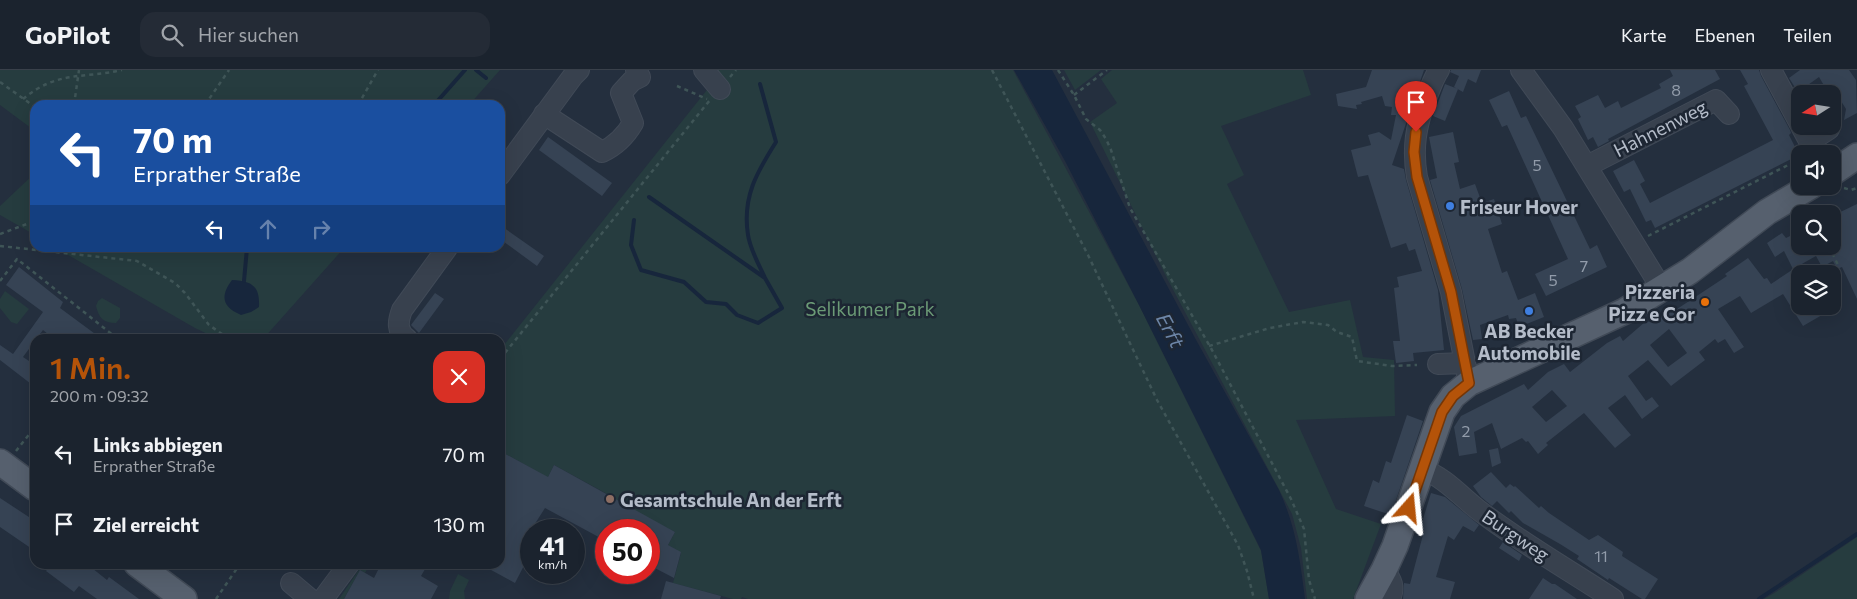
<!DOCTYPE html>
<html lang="de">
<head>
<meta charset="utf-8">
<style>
  body { margin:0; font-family:Commissioner,sans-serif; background:#242b36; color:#f1f3f6; height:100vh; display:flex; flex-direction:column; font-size:19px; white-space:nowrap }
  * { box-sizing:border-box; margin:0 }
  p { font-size:16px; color:#a0a4aa }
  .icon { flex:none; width:28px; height:28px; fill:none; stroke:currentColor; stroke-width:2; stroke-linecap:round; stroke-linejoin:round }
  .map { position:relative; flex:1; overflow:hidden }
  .drawer { position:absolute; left:30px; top:264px; width:475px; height:235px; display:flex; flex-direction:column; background:#1b232e; border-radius:15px; box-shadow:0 5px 20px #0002,0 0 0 1px #39404a }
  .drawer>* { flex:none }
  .hud { position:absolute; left:30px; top:30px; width:475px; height:152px; border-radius:15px; box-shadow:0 5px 20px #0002,0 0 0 1px #39404a; background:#1a4fa0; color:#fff; overflow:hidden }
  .needle { width:32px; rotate:258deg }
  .fabs { position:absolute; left:1791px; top:15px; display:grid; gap:10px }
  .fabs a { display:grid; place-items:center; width:50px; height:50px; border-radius:10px; background:#1b232e; box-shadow:0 5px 20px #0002,0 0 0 1px #39404a; font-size:25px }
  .speed { position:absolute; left:520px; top:449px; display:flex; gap:10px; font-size:25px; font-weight:700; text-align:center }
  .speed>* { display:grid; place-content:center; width:65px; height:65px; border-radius:50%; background:#1b232e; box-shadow:0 5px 20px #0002,0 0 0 1px #39404a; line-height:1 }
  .speed small { font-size:12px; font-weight:400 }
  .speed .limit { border:8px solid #d22; background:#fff; color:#111 }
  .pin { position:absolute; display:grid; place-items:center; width:42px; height:42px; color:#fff; margin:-51px -21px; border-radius:50% 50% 50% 0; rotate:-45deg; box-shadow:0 0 5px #0007 }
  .pin .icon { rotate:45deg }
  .me { position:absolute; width:55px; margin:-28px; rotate:18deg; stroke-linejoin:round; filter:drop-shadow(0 0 4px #0008) }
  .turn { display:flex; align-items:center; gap:18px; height:105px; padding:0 20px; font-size:22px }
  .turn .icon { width:65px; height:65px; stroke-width:2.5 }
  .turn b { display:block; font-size:35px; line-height:42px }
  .lanes { display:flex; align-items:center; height:48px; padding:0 20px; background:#0003; justify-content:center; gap:25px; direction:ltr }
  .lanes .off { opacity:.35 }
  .round { display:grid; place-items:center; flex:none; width:52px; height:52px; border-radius:15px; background:#242b36 }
  .head { display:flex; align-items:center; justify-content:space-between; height:85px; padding:0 20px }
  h1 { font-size:30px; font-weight:600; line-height:38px; color:#b45309 }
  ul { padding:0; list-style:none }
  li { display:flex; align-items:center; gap:15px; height:70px; padding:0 20px }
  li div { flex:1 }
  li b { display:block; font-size:19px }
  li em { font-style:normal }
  header { display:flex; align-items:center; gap:30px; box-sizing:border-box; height:70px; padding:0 25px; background:#1b232e; border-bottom:1px solid #39404a }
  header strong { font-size:24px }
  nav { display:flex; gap:28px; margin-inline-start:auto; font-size:18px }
  .search { width:350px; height:45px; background:#242b36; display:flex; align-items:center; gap:12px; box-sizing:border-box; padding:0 18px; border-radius:15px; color:#a0a4aa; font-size:19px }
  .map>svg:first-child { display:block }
</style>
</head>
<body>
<header>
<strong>GoPilot</strong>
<div class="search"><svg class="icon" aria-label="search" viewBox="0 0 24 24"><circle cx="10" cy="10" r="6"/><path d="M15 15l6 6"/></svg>Hier suchen</div>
<nav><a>Karte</a><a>Ebenen</a><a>Teilen</a></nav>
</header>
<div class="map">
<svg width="1857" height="529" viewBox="0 0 1857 529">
  <rect width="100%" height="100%" fill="#242f3e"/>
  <path fill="#263c3f" d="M0,0H500L469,35H35V61L0,35Z
    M714,0H1013L1139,235L1261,481L1269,529H748L742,527L741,529H733L673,513L681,483L668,475L675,462L606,430L609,425L554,395L547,409L540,403L502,382L500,384V280L718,6Z
    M1064,0H1101L1075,20Z
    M1112,0H1303L1311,25L1221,56L1244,105L1227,114L1289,242L1350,230L1363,287L1394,290L1395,346L1296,350L1336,439L1381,454L1353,529H1307L1301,478L1292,444L1168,210L1090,52L1117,33L1101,9Z
    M35,103V165L0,145V136Z
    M56,178H344L263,269H218L195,258Z
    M5,221L29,239L17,254L11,252L0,238V229Z
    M102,228L120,238V248L116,253C103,253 99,248 96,236L98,231Z
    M1857,467V529H1764L1776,522Z
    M363,494H370L365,503L360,500L344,529H339Z
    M458,504L469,510L464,521L465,529H449L450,521Z"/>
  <path fill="#17263c" d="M1014,0H1052L1195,268L1279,420C1296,457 1300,489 1305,529H1269L1261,480L1139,235L1065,91Z
    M232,210C252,211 260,216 259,237L251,242L241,245C222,237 220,226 232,210Z"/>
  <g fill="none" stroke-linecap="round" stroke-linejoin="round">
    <path stroke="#17263c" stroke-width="4" d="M476,0L486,8
      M760,14L776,72C757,102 742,127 748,165C750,179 759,195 765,208
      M434,35L465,0
      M634,150L631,175L641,200L684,212L706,232L726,234L737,245L758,253L782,238L765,208L649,127
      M244,211L247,178
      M1759,529L1857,464"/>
  </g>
  <path fill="#364354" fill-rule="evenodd" d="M1372,0H1424L1392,95L1404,99L1406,110L1438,220L1444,280L1413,283L1414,291L1396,293L1393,271H1400L1394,218L1399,217L1397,207L1422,201L1415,179L1409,181L1406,173L1391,178L1368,105L1358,107L1351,80L1371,75L1368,65L1379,62L1391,70L1396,45H1391L1392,37L1385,36L1382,26L1361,32L1362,34L1356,35L1357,39L1338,36L1336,24L1366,17Z
    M1451,0H1481L1476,13L1468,9L1463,22L1454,17L1459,6L1450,2Z
    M1670,0H1715L1720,9L1608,69L1609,71L1598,77L1593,67L1588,70L1578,49L1581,47L1575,36L1598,25L1605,38L1618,31L1621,38L1661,18L1659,14L1673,6Z
    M1740,0H1759L1761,6L1790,60L1791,63L1789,65L1799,85L1655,158L1651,150L1646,152L1630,119L1624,122L1613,101L1634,90L1645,111L1640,114L1650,133L1773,70L1744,16L1748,14Z
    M1800,0H1849L1856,10L1857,43L1844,50L1846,39L1841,31L1832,27V24H1829L1819,7L1798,22L1789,8Z
    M1445,14L1458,19L1445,51L1433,46Z
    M1509,21L1521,48L1526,46L1590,179L1597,175L1607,197L1546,226L1535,204L1568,189L1507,55L1502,57L1489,30Z
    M1453,62L1459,92L1454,93L1460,119L1475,114L1482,133L1494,129L1502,154L1488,159L1502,203L1507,201L1518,230L1535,223L1544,247L1519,257L1516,248L1509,249L1508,245L1480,255L1482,269L1473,270L1462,219L1430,110L1437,108L1429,67Z
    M548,67L612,113L602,126L539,80Z
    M1857,134V229L1842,197L1837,199L1833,191L1822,197L1816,186L1800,195V236H1816L1822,245L1803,256L1783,224L1751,243L1740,226L1718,239L1744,277L1734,283L1725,269L1718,273L1715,269L1699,282L1705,290L1671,316L1648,290L1628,306L1646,331L1652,327L1659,336L1642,349L1625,325L1608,338L1631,365L1615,378L1584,343L1546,373L1548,375L1538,384L1528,371L1526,372L1522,368L1501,379L1492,353L1474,362L1477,383L1459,386L1454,357L1461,346L1524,314L1528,320L1548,302L1564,294L1570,302L1607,273L1620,266L1623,271L1645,252L1646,253L1669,241L1671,243L1727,206L1725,204L1748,188L1764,209L1767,208L1771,214L1798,196L1793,199L1784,181L1775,187L1767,173L1782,163L1786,168L1800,161V176H1832V146ZM1669,259L1687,283L1668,297L1650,275ZM1552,320L1567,336L1546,352L1532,337Z
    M500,155L544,186L537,196L500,169Z
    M19,197L63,232L60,238L102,269H54L43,260L23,287L35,295V317L0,290V275L13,284L43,242L6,215Z
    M435,223L444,229L419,263L411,255Z
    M1407,345L1423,351L1391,445L1364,436L1373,410L1379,413L1386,391L1391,393Z
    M1498,378L1501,393L1492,397L1489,380Z
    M500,381L548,407L554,395L675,462L668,475L681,482L674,508L649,495V460H606V471L545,438L531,460V482L515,513L480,494H500Z
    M1491,402L1506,418L1510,414L1514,417L1515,416L1539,438L1541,436L1549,443L1589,470L1598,465L1623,482L1622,486L1658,509L1645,529H1642L1609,508L1608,510L1577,489L1579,486L1560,474L1523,453L1511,441L1509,443L1497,431L1492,436L1481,427L1473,416Z
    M1431,423L1445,427L1479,455L1474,462L1463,456L1454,470L1448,466L1436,507L1455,512L1450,529H1403L1404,513L1410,514L1424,461L1420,459Z
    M0,428L35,451V481L0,457Z
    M1503,472L1522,485L1519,491L1499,478Z
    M52,494H95L92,498L107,510L109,507L139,529H97L79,516L74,522L46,501Z
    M381,494H428L421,506L438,516L431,529H344L360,500L374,508Z
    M1543,508L1552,514H1555L1577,529H1529Z
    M666,511L721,526L720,529H661Z"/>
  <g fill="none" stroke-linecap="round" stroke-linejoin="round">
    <g stroke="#414a57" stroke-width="22">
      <path id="minor" d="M704,0L720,19
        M1439,0C1433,9 1430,19 1426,29C1416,56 1412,78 1417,107L1451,222L1469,313
        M1521,0L1563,58L1662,219
        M1771,0L1800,54
        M544,44L602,82C615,76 626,65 633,53L621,23L632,11L640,7L636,0
        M1801,56L1816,84
        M1809,72L1829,59L1828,56
        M1587,96L1716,30L1729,44
        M500,105L573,6L579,0
        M407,269C396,261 398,251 402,240L447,178
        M1438,294L1465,293
        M1422,399C1446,408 1461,427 1481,442C1523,474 1569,500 1613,529
        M1384,500C1392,510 1395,517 1390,529
        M291,513L310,529
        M323,529L349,494"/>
    </g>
    <g stroke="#414a57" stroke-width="28">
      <path id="major" d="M1832,103L1857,86
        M0,392L35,418
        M137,494L184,529
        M1368,529L1384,500L1395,476L1442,342L1453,326L1469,313L1625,241L1690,201L1767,142L1811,116"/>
    </g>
    <path stroke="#3f5557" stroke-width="2.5" stroke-dasharray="4 4" stroke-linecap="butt" d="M992,0L1088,185L1157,330L1238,475L1247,501L1254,529
      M1058,0L1074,25L1086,49L1100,60L1106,69L1111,80L1130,138L1212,280L1291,429L1304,459L1309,510L1315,529
      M730,7L736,0
      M0,12L35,37
      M677,16L707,29
      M1074,25L1107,0
      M23,29C58,0 83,9 122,0
      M74,35L79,0
      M205,35L229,0
      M358,35L378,0
      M1844,118L1851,120L1857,118
      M1810,136L1813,144
      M0,164L35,151
      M1648,166L1800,89
      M0,176L137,191L175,213L185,223L209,255L222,264L239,269
      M1829,176L1838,195L1840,194
      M0,211L17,189L118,269
      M1209,276L1270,258L1303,252L1328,255L1337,262L1352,267L1357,291L1392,296L1417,295
      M500,289L710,30
      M16,381L35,357
      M216,529L240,494"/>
    <use href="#minor" stroke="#38414e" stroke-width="20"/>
    <use href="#major" stroke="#56606e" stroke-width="25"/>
  </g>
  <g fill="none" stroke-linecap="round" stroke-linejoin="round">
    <g stroke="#753606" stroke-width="12">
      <path id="route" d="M1409,438L1442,342L1453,326L1469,313L1451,222L1417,107L1414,82L1416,62"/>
    </g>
    <use href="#route" stroke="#b45309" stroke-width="9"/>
  </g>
  <g fill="#3f7fe0" stroke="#1d2633" stroke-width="2">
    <circle cx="1450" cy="136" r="5"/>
    <circle cx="1529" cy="241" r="5"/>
  </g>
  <circle fill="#e8710a" stroke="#1d2633" stroke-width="2" cx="1705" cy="232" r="5"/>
  <circle fill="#8d6e63" stroke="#1d2633" stroke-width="2" cx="610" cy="429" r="5"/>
  <g text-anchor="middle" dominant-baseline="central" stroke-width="5" stroke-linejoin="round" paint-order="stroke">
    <g font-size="16" fill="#929caa">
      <text x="1676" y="19">8</text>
      <text x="1537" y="94">5</text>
      <text x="1584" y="195">7</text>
      <text x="1553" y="209">5</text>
      <text x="1466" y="360">2</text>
      <text x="1601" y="485">11</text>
    </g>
    <g font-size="19" fill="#b4bcc9" stroke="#1d2633">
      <text transform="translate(1660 58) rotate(-27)">Hahnenweg</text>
      <text transform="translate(1516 465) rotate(34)">Burgweg</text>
    </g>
    <g font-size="19" font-weight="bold" fill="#b4bcc9" stroke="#1d2633" text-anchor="start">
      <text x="1460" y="136">Friseur Hover</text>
      <text x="1695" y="221" text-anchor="end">Pizzeria<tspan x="1695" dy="22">Pizz e Cor</tspan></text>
      <text x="1529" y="260" text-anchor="middle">AB Becker<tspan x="1529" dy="22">Automobile</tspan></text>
      <text x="620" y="429">Gesamtschule An der Erft</text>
    </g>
    <g font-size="19" fill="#6b9a76" stroke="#1d2633">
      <text x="870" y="238">Selikumer Park</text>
    </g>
    <g font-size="20" font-style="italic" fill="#6d86a8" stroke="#1d2633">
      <text transform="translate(1171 260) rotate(62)">Erft</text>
    </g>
  </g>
</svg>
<div class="fabs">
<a><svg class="needle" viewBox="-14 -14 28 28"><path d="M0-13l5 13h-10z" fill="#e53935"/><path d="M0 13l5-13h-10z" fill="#a0a4aa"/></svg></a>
<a><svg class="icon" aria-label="sound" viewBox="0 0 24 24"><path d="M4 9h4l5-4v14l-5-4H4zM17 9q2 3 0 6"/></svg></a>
<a><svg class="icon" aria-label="search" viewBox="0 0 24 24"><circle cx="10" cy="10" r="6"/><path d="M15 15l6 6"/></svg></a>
<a><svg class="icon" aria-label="layers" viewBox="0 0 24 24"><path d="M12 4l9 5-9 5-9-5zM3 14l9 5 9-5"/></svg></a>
</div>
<div class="speed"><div>41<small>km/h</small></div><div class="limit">50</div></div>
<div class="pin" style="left:1416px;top:62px;background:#d93025"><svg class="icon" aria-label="arrive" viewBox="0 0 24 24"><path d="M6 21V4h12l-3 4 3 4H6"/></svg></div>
<svg class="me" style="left:1409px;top:438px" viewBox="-20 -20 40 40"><path d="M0-17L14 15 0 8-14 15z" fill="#b45309" stroke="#fff" stroke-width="4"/></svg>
<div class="hud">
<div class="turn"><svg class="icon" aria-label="left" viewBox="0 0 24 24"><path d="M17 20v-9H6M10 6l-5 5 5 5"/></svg><div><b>70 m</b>Erprather Straße</div></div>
<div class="lanes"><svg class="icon" aria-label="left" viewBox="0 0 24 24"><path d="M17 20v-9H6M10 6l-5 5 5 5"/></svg><svg class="icon off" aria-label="ahead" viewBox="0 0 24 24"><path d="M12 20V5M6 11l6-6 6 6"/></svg><svg class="icon off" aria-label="right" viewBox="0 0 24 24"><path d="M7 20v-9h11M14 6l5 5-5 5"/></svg></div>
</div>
<section class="drawer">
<div class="head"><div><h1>1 Min.</h1><p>200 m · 09:32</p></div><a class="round" style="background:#d93025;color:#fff"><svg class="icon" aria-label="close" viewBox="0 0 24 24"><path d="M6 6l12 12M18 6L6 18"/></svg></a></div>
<ul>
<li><svg class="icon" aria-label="left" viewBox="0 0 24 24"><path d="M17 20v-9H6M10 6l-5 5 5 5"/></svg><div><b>Links abbiegen</b><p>Erprather Straße</p></div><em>70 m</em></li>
<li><svg class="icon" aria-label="arrive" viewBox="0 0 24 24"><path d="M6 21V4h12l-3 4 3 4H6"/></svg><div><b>Ziel erreicht</b></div><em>130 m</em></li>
</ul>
</section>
</div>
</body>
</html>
